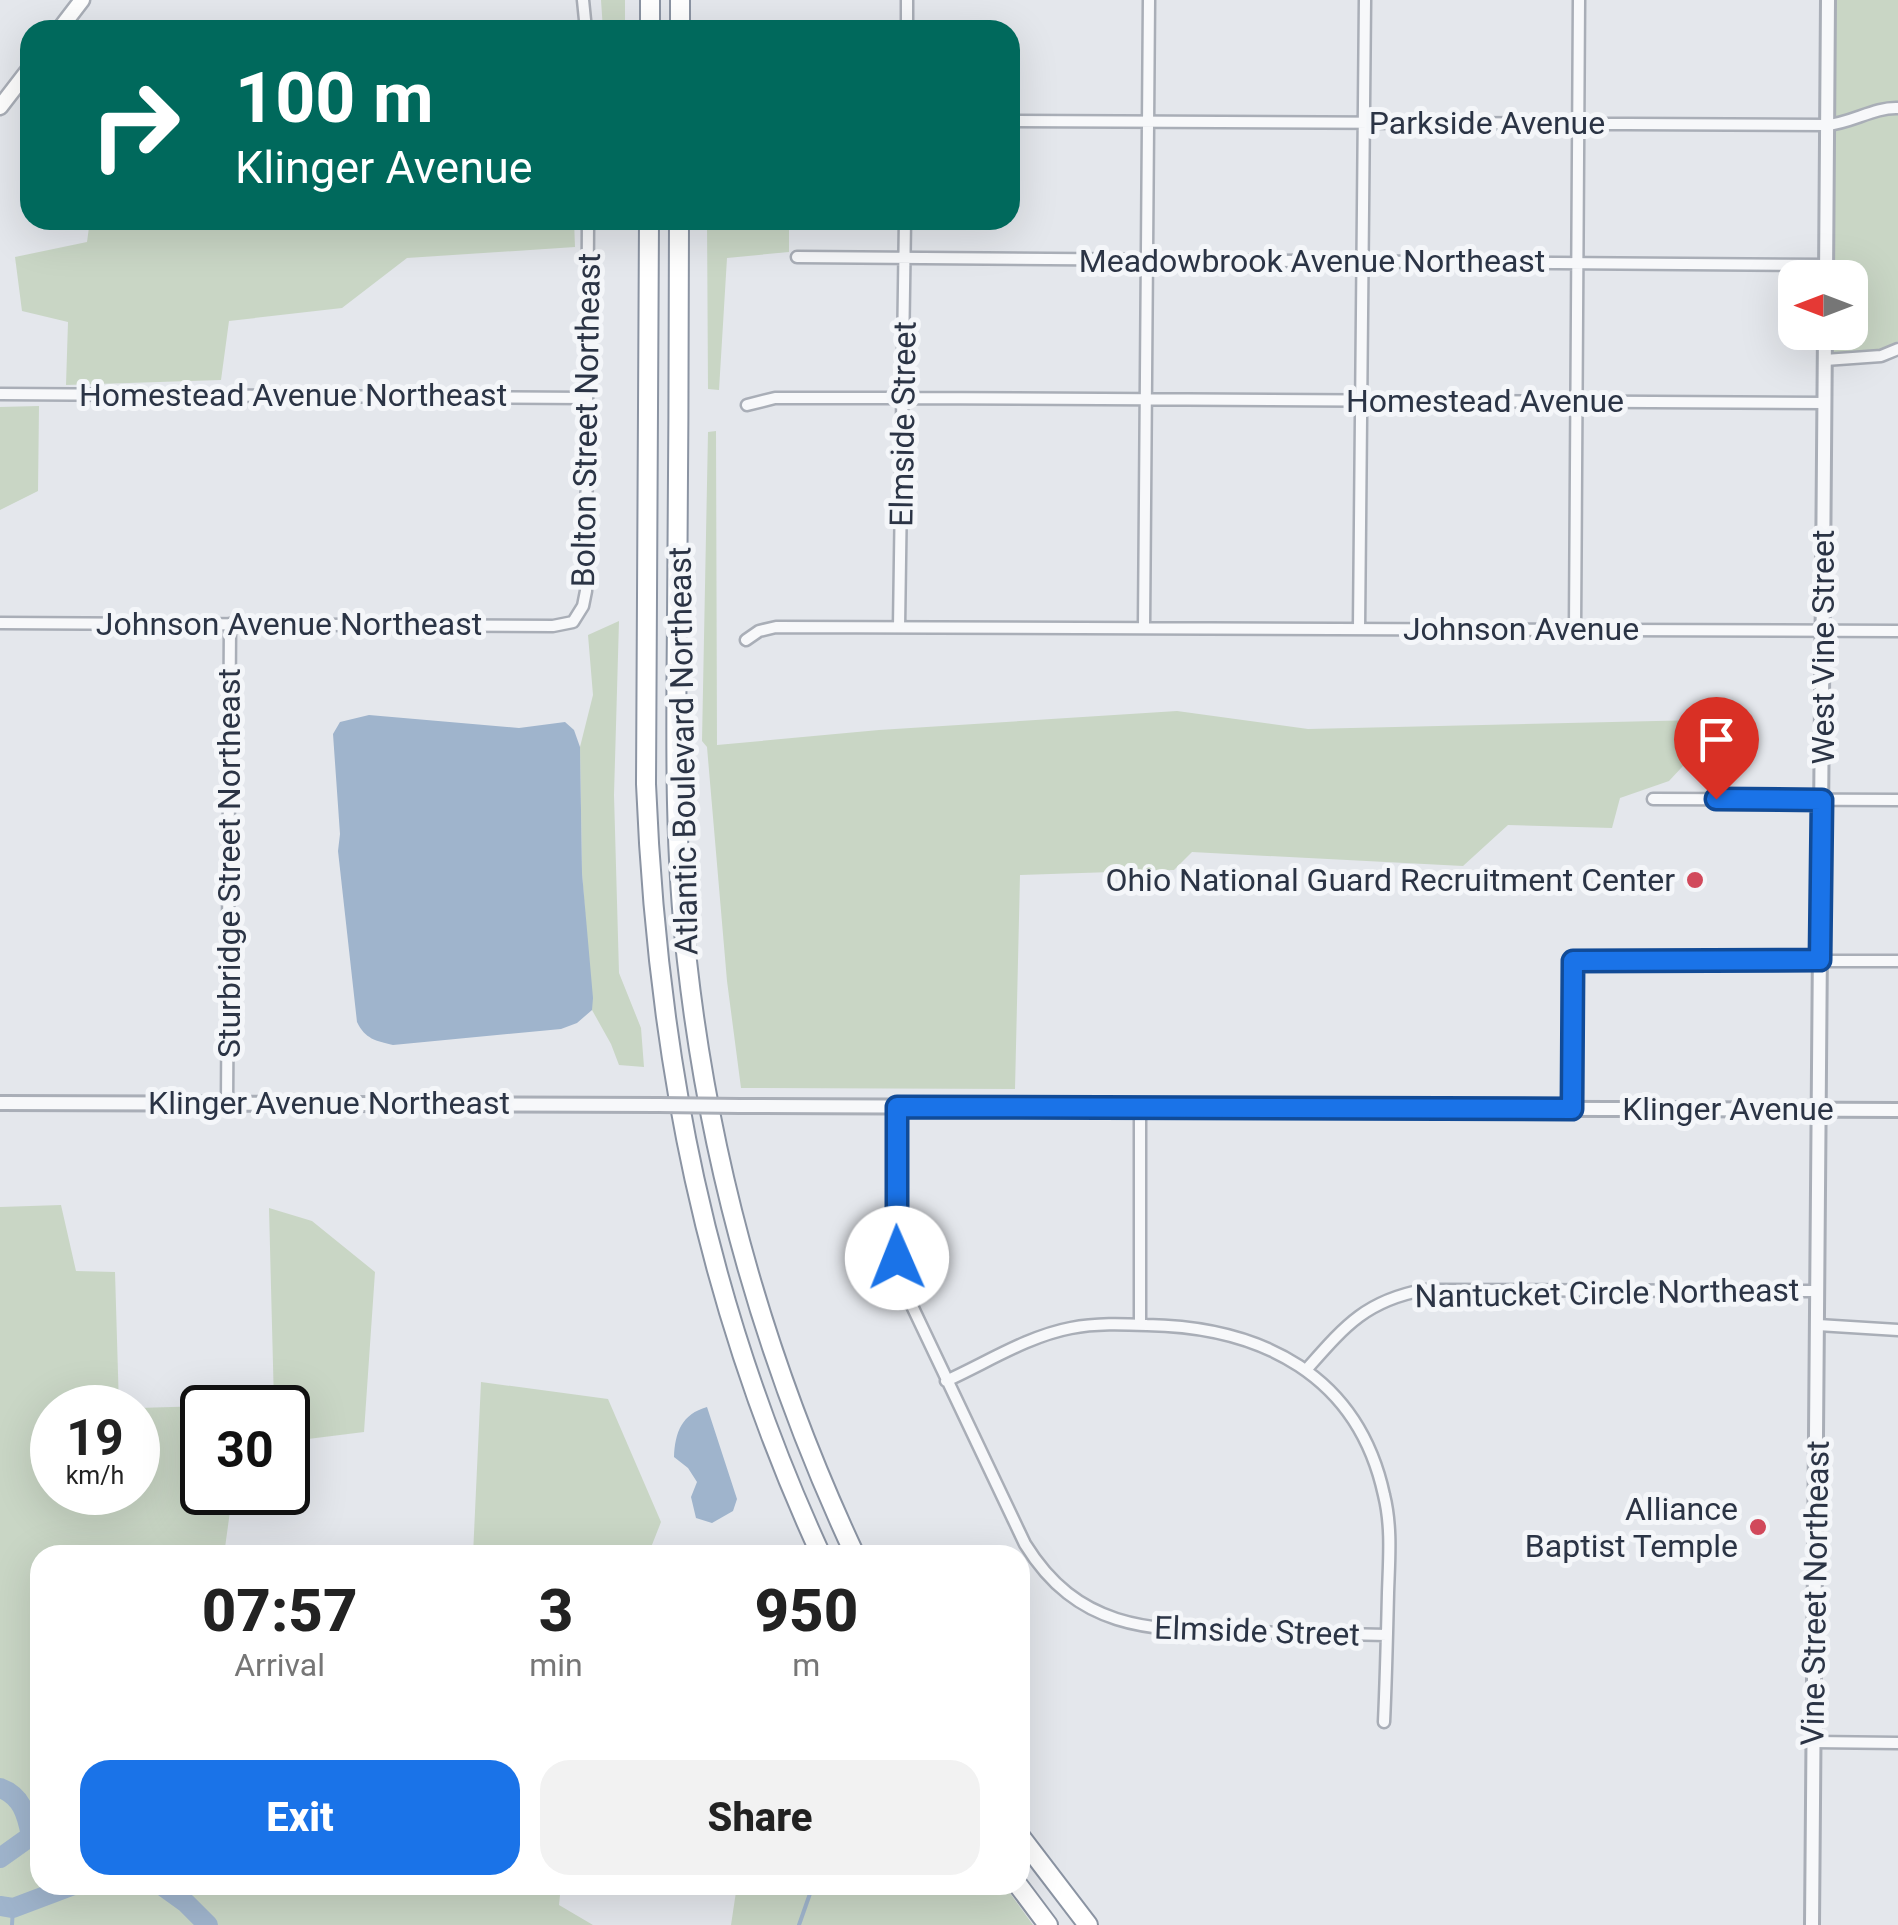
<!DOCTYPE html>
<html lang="en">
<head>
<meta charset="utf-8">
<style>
  body { margin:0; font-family:Roboto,sans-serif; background:#f2f2f2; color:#222; height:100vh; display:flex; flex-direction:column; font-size:38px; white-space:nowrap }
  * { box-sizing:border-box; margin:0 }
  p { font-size:32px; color:#767676 }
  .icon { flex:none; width:55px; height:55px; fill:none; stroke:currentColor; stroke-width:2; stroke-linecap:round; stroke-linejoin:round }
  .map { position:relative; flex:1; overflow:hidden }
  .side { position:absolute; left:30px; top:1545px; width:1000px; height:350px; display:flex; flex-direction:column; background:#fff; border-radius:30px; box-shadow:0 10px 40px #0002 }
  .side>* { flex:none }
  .banner { position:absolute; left:20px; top:20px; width:1000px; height:210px; border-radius:30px; box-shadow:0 10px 40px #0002; background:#00695c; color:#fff; overflow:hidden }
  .needle { width:65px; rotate:270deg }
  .fabs { position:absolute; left:1778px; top:260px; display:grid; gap:20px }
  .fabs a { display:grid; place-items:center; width:90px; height:90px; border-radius:20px; background:#fff; box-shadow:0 10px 40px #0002; font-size:50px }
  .speed { position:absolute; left:30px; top:1385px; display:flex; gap:20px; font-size:50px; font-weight:700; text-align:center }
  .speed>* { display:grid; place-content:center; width:130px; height:130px; border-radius:50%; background:#fff; box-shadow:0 10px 40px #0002; line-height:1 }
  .speed small { font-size:25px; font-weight:400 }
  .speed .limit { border:5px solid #111; border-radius:15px; background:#fff; color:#111 }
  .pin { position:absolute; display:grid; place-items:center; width:85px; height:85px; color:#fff; margin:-102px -42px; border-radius:50% 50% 50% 0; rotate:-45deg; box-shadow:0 0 10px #0007 }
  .pin .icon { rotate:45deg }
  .me { position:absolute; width:110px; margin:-55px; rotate:359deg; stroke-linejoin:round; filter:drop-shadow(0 0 8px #0008) }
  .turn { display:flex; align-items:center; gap:35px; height:210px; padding:0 50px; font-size:45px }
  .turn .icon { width:130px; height:130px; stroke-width:2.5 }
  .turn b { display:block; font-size:70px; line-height:85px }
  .eta { display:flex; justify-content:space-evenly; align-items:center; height:170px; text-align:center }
  .eta b { font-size:60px; font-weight:800; line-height:70px }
  .button { display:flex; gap:20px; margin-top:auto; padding:20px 50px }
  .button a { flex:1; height:115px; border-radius:30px; background:#1a73e8; color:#fff; font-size:40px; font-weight:800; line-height:115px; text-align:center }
  .button a+a { background:#f2f2f2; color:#222 }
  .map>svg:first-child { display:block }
</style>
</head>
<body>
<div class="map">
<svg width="1898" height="1925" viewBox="0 0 1898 1925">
  <rect width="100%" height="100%" fill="#e4e7ec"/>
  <path fill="#c9d6c5" d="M601,0H625V30H603Z
    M1834,0H1898V341L1889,350L1831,353V333L1850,332V278L1832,277Z
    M90,220H574L575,247L407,258L342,308L229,321L221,380L66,385L68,322L22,311L15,257L87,242Z
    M707,220H789V252L727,258L719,390L708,389Z
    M39,406L38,491L0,510V407Z
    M716,431L717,745L879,730L1177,711L1308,729L1700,720L1696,752L1669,781L1620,798L1612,828L1508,825L1463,866L1192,852L1174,870L1020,875L1015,1089L741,1088L727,981L707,747L702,741L708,432Z
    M619,621L614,795L619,973L641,1028L644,1067L619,1065L611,1044L592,1010L582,873L580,747L593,695L588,635Z
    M61,1205L76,1271L115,1272L119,1407L52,1408V1492H138V1408L274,1404L269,1208L312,1221L375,1272L364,1432L292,1441L288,1447V1408H202V1492L238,1493L231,1504L224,1555H40V1885H561L559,1905L593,1925H0V1207Z
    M481,1382L608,1399L661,1522L648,1555H473Z
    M737,1885H1004L1033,1925H731Z"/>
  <path fill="#9fb4cc" d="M369,715L519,728L565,722L574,730L580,747L582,873L593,998L592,1010L577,1023L561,1029L393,1045C376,1041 365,1039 357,1022L338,851L340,834L333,734L340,722Z
    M707,1407L737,1499L733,1511L712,1523L696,1518L691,1497L697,1482L688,1468L674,1457C675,1432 682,1414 707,1407Z"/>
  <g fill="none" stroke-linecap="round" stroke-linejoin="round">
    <path stroke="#9fb4cc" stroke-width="4" d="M12,1925L13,1908
      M799,1925L813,1885"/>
    <path stroke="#9fb4cc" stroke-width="20" d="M0,1788C22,1796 27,1815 31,1836L0,1858
      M161,1885L186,1903L208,1925
      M0,1906L13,1908L74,1885"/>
    <g stroke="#a9aeb7" stroke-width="15">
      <path id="minor" d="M583,0L586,30
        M907,30V0
        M1010,121L1827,125C1852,123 1874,107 1898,108
        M797,257L1826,265
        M1825,360L1881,356L1898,349
        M0,394L587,398
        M747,405L775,398H903L1825,403
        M0,623L553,626L573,622L583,606L586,591L588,220
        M899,627L905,220
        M1144,627L1149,0
        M1359,628L1365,0
        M1575,629L1579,0
        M746,640L759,631L776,627L1898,631
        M1653,799L1898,800
        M227,1103L230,624
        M897,1107L896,1243L904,1289L1025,1544C1080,1633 1154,1630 1248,1632C1294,1633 1341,1634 1387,1635
        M1572,1109L1573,961H1898
        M1140,1325V1106
        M1818,1325L1898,1330
        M1306,1370C1344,1327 1365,1301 1423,1290L1818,1291
        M946,1381C986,1363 1028,1336 1071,1328C1096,1323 1122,1324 1147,1325C1262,1327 1358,1375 1384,1495C1392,1527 1389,1560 1388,1593C1387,1636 1386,1679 1384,1722
        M1814,1742L1898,1743"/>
    </g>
    <g stroke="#a9aeb7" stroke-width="18">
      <path id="tertiary" d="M1826,278L1828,0
        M0,1103L659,1105
        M740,1106L1898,1110
        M1812,1925L1825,332"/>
    </g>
    <g stroke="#a9aeb7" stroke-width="19">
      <path id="secondary" d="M59,30L82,0
        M0,107L30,68"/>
    </g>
    <g stroke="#8b94a3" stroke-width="22">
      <path id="motorway" d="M650,30V0
        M680,30V0
        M649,220L646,784C657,1058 706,1306 821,1555
        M679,220C679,354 678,487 677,621C676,734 674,848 687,961C710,1167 767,1367 855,1555
        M1020,1836L1088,1925
        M1018,1885L1048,1925"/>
    </g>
    <use href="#minor" stroke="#f7f8fa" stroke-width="10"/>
    <use href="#tertiary" stroke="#f7f8fa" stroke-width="12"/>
    <use href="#secondary" stroke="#fff" stroke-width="14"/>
    <use href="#motorway" stroke="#fff" stroke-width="18"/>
    <g stroke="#a9aeb7" stroke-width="18" stroke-linecap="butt">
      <path id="tertiary-bridge" d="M659,1105L740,1106"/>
    </g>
    <use href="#tertiary-bridge" stroke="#f7f8fa" stroke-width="12"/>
  </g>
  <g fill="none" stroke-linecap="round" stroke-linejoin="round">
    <g stroke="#114b97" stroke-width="25">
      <path id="route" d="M897,1258V1107L1572,1109L1573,961L1820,960L1822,800L1716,799"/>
    </g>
    <use href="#route" stroke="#1a73e8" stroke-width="18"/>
  </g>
  <g fill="#d1495b" stroke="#f4f6f9" stroke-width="4">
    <circle cx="1695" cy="880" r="10"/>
    <circle cx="1758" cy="1527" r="10"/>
  </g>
  <g text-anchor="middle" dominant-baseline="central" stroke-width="10" stroke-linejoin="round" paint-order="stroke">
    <g font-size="32" fill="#2b3445" stroke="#f4f6f9">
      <text x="1487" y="123">Parkside Avenue</text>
      <text x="1312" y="261">Meadowbrook Avenue Northeast</text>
      <text x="293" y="395">Homestead Avenue Northeast</text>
      <text x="1485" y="401">Homestead Avenue</text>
      <text transform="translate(586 420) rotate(-89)">Bolton Street Northeast</text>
      <text transform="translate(903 424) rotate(-89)">Elmside Street</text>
      <text x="289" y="624">Johnson Avenue Northeast</text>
      <text x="1521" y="629">Johnson Avenue</text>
      <text transform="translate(1823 647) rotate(-90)">West Vine Street</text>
      <text transform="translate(683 751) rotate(-91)">Atlantic Boulevard Northeast</text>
      <text transform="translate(229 863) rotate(-90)">Sturbridge Street Northeast</text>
      <text x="329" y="1103">Klinger Avenue Northeast</text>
      <text x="1728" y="1109">Klinger Avenue</text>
      <text transform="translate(1607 1293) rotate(-1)">Nantucket Circle Northeast</text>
      <text transform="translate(1815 1593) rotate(-89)">Vine Street Northeast</text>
      <text transform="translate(1257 1631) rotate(2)">Elmside Street</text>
    </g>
    <g font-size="32" fill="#2b3445" stroke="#f4f6f9" text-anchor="end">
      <text x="1675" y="880">Ohio National Guard Recruitment Center</text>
      <text x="1738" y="1509">Alliance<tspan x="1738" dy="37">Baptist Temple</tspan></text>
    </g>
  </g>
</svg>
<div class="fabs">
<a><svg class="needle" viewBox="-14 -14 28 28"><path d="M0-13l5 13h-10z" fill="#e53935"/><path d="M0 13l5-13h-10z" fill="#767676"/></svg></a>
</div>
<div class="speed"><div>19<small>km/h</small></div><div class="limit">30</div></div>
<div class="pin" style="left:1716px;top:799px;background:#d93025"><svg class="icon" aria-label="arrive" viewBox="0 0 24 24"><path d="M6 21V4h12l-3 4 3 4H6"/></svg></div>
<svg class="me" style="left:897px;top:1258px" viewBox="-20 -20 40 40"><circle r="19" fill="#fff"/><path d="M0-13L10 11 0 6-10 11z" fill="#1a73e8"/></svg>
<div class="banner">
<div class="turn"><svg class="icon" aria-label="right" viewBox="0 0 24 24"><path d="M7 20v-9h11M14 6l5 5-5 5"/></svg><div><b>100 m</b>Klinger Avenue</div></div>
</div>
<section class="side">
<div class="eta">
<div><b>07:57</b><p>Arrival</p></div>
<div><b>3</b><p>min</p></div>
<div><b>950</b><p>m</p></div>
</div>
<div class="button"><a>Exit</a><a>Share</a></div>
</section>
</div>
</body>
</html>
